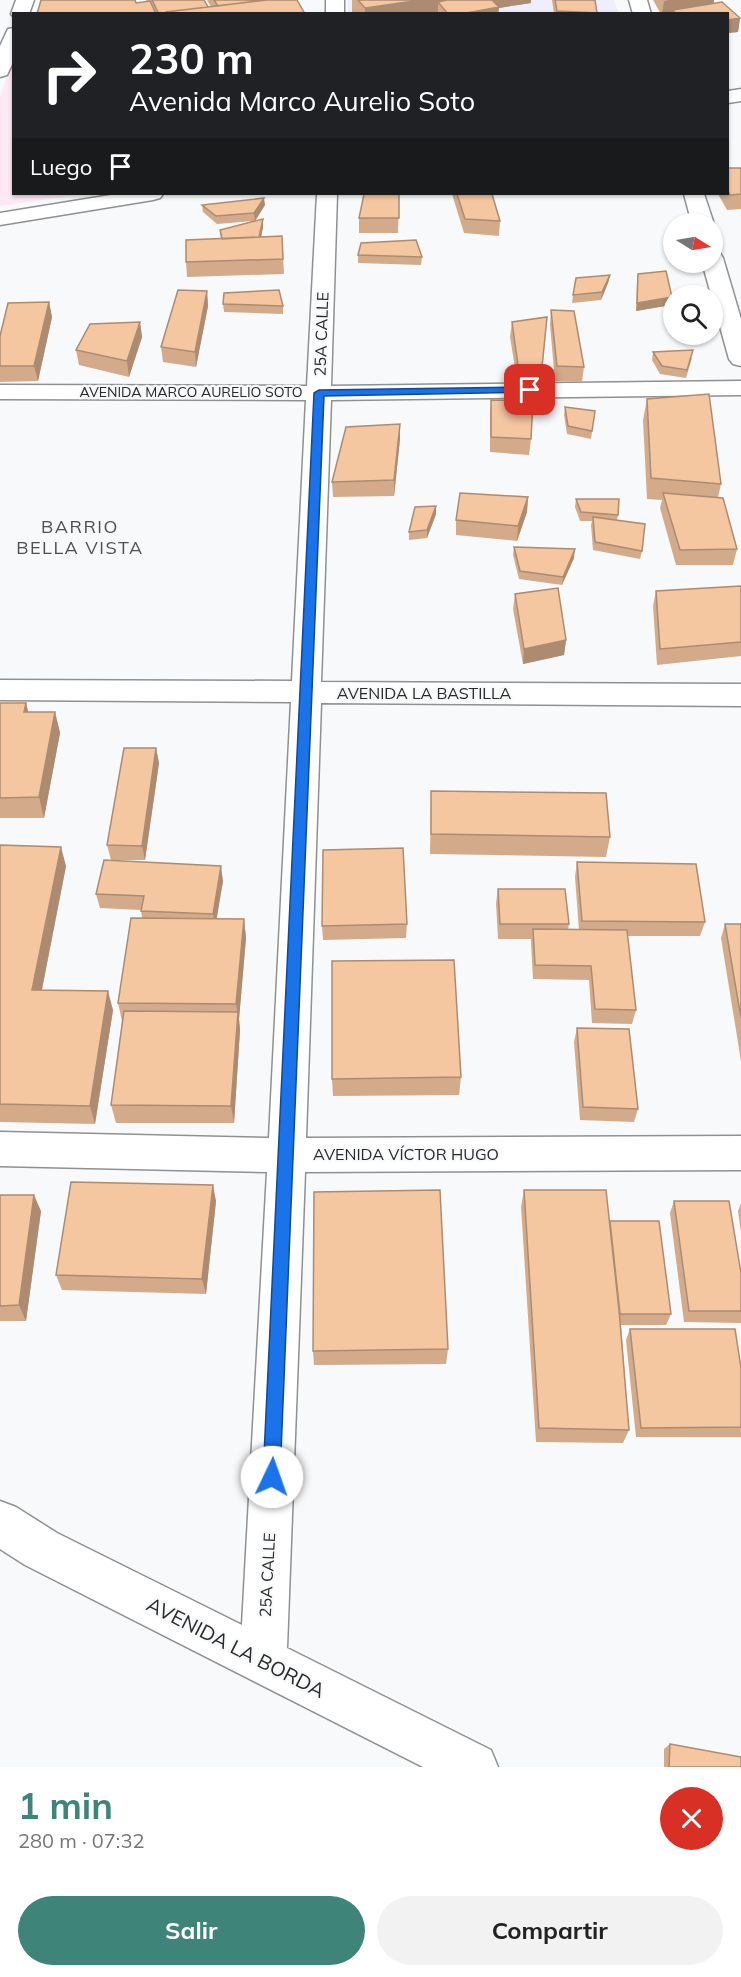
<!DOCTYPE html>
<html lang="es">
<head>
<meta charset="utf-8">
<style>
  body { margin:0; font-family:Mulish,sans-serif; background:#f2f2f2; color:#222; height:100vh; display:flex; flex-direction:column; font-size:22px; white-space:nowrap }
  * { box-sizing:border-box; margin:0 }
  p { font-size:20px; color:#767676 }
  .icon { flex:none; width:33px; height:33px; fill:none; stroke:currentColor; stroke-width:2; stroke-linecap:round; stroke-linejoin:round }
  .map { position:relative; height:1767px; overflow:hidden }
  .drawer { display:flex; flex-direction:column; background:#fff; flex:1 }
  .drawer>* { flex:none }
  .top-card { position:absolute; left:12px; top:12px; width:717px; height:183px; border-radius:0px; box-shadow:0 2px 4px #0004; background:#202124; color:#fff; overflow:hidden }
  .needle { width:39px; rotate:101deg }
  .buttons { position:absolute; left:663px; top:213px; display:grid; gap:12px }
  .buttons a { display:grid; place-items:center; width:60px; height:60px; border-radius:50%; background:#fff; box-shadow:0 2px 4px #0004; font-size:30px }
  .pin { position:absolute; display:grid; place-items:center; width:51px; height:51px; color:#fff; margin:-26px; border-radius:12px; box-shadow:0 3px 9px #0006 }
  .me { position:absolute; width:66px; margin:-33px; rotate:3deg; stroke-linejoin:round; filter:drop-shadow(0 0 4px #0008) }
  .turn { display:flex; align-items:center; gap:21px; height:126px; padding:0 18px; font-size:27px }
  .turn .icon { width:78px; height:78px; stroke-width:2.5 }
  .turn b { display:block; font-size:42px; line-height:51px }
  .then { display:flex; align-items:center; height:57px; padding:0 18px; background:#0003; gap:12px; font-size:22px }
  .round { display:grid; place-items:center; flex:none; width:63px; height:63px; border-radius:32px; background:#f2f2f2 }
  .head { display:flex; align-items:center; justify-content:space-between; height:102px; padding:0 18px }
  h1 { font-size:36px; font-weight:700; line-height:45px; color:#3f8479 }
  .cta { display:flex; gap:12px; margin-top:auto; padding:12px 18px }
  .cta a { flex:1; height:69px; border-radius:36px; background:#3f8479; color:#fff; font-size:24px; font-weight:700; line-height:69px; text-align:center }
  .cta a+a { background:#f2f2f2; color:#222 }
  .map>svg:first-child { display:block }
</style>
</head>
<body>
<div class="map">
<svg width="741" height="1767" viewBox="0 0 741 1767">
  <rect width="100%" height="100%" fill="#f8f9fa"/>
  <path fill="#f0edff" d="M348,0H614L618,13L348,14Z"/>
  <path fill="#fee8f5" d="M13,58L14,194H84L0,206V97Z"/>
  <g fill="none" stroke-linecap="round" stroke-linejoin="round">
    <g stroke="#8f9091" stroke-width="3">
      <path id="minor" d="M16,0H34L29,14H14V17L11,14Z
        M326,0H344V14H326Z
        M629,0H647L651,14H633Z
        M14,28V60L7,75L0,77V46L8,29Z
        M741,89V101L728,103V91Z
        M117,194H163L160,198L153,200L0,225V213Z
        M317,194H337L331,386L741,381V395L331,400L321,682L741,684V706L321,703L306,1138L741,1136V1170L305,1172L287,1648L491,1750L498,1767H423L25,1565L0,1549V1501L16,1507L57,1533L242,1625L267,1172L0,1166V1132L269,1138L291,702L0,700V680L292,681L306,400L0,399V385L307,386Z
        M684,194H704L714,224L712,226V224H692Z
        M712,252L720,253L723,258L741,319V366L733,364L729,359L702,262H712Z"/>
    </g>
    <use href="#minor" fill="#fff" fill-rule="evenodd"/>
  </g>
  <path fill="#d3ab8a" d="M146,0H204L208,7H211L207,0H263L305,14H37L147,2Z
    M352,0H531V3L499,8L498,14H353L352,12Z
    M552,0H595L597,14H554Z
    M653,0H714V3L740,18L738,32L728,33V14H673V13L661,14Z
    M728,168H741V209L727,210L718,194H728Z
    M399,194L398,233H359V218Z
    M452,194H492L500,221L499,236L464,233Z
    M202,205H265L255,221L263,219V227L261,237L282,236L284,274L187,277L186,262L221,239L220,230L253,221L217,224L203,212Z
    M358,255L422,257L421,265L358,263Z
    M638,274L671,305L636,311L637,282Z
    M610,275L608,283L601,300L572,303L573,295Z
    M207,291L208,306L196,367L163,362L161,347Z
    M49,302L52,317L38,381L0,382V336Z
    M223,304L283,306V314L224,312Z
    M551,310L584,367L582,382L555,381L550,325Z
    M547,317L541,383L517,380L510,337L512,322Z
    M140,322L142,337L129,377L79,365L76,350Z
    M653,352L692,358L686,378L660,374L652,360Z
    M647,399L721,484L718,497L737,549L733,565H676L660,508L662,500L647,499L643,420Z
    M491,400L531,439L529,455L490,452V415Z
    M565,407L595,411L591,439L567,434L564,415Z
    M400,439L394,496L333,497L332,482Z
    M528,497L527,512L517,541L456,535V520Z
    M576,499L618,515L617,520L642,551L640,559L593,550L591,525L592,521H580L575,507Z
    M436,514L427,538L409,540V532Z
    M514,547L574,558L562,585L519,579L513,555Z
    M741,586V656L657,665L653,606L656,591Z
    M515,594L566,640L564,655L523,664L513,609Z
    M0,703H26L28,712H55L60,733L44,818H0Z
    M156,748L159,763L145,860H111L107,845Z
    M431,791L610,837L606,857L430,854Z
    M0,845L66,866L42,990L113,1010L95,1124L0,1122Z
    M577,862L705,922L700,936H627L636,1010L632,1024L592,1023L589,980L533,979L531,943V939H498L496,903L498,889L569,924L568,930H579L575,877Z
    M223,881L216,919H244L246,938L239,1019L240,1030L234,1123H116L111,1105L122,1021L118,1003L142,918L141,910L100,908L96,894Z
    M407,924L406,938L323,940L322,926Z
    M725,924H741V1061L721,938Z
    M577,1028L638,1109L634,1122L580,1120L574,1042Z
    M461,1077L459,1095L333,1096L332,1079Z
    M524,1190L610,1221L671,1314L666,1325H621L629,1430L623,1443L536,1442L521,1207Z
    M0,1195L41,1211L26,1321H0Z
    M216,1201L206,1294L62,1290L56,1275Z
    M674,1201L741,1273V1323L684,1322L670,1213Z
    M741,1203V1233L738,1211Z
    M630,1329L741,1368V1437H636L626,1340Z
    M448,1349L446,1364L314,1365L313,1351Z
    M670,1744L741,1767H664V1749Z"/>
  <path fill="#ac8b71" d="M421,0H450L438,2V14H365V8Z
    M470,0H531V3L499,8L498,14H461Z
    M669,0H714L713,6L673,10V13L662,14L664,1Z
    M740,18L738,32L728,33V20Z
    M264,198L265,205L255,221L254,213Z
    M263,219V227L259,247L225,253Z
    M610,275L608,283L601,300L602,292Z
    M207,291L208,306L196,367L195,352Z
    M672,297L671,305L636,311L637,303Z
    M49,302L52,317L38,381L34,366Z
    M140,322L142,337L129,377L127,361Z
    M400,424V439L394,496V480Z
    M528,497L527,512L517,541L518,526Z
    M436,506V514L427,538V530Z
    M575,549L574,558L562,585L563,577Z
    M566,640L564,655L523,664L524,649Z
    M26,703L31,723L24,712Z
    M55,712L60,733L44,818L39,797Z
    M156,748L159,763L145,860L142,846Z
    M61,847L66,866L38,1009L32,990Z
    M221,866L223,881L215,929L213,914Z
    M244,919L246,938L239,1019L240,1030L234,1123L231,1106L238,1015L236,1004Z
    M108,991L113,1010L95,1124L90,1106Z
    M213,1185L216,1201L206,1294L202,1279Z
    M34,1195L41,1211L26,1321L19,1305Z"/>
  <path fill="#f5c7a1" stroke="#ac8b71" stroke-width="1.5" d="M41,0H135L136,3L150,1L156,14H37Z
    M152,0H204L208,7L166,12V14H159Z
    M214,0H263L218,6Z
    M267,0H297L305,14H166V12Z
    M358,0H421L365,8Z
    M447,0H492L499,7L461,14H448L438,2Z
    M555,0H595L597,13L557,11Z
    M722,2L740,18L728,20V14H676L673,10Z
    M728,168H741V194L730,195L728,191Z
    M364,194H399V218H359Z
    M457,194H492L500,221L465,219Z
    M264,198L254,213L216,216L202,205Z
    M263,219L259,237L222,239L220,230Z
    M282,236L283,259L186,262V240Z
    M416,240L422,257L358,255L361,243Z
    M666,271L672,297L637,303L638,274Z
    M610,275L602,292L573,295L576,278Z
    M178,290L207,291L195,352L161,347Z
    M279,290L283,306L223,304L224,293Z
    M49,302L34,366H0V336L8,303Z
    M551,310L574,311L584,367L557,366Z
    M547,317L542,367L518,365L512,322Z
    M140,322L127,361L76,350L90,324Z
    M693,350L687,370L662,366L653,352Z
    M709,394L721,484L651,478L647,399Z
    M491,400L533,401L531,439L491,437Z
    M565,407L595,411L592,431L568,426Z
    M400,424L394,480L332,482L346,427Z
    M460,493L528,497L518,526L456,520Z
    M663,493L723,498L737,549L680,550Z
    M576,499H619L618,515L581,512Z
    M436,506L427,530L409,532L415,507Z
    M593,517L645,524L642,551L595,542Z
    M514,547L575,549L563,577L520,571Z
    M741,586V642L660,649L656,591Z
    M558,588L566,640L524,649L515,594Z
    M0,703H26L24,712H55L39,797L0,798Z
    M124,748H156L142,846L107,845Z
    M431,791L606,793L610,837L431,834Z
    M0,845L61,847L32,990L108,991L90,1106L0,1104Z
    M403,848L407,924L322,926L323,850Z
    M104,860L221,866L213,914L141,911L144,896L96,894Z
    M577,862L696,864L705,922L582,921Z
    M498,889H565L569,924H500Z
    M131,918L244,919L236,1004L118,1003Z
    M725,924H741V1018Z
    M533,929L627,930L636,1010L595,1009L591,966L535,965Z
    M454,960L461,1077L332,1079V961Z
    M124,1011L238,1012L231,1106L111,1105Z
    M577,1028L629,1029L638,1109L583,1107Z
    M71,1182L213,1185L202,1279L56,1275Z
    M440,1190L448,1349L313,1351L314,1192Z
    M524,1190H606L619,1310L629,1430L539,1428Z
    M0,1195H34L19,1305L0,1306Z
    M674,1201H729L741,1273V1311H689Z
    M610,1221H659L671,1314H620Z
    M630,1329H735L741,1368V1427L641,1428Z
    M670,1744L741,1757V1767H669Z"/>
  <path fill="#1a73e8" stroke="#114b97" stroke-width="1.5" d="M530,387L533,388V392L324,396L280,1477L278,1483L272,1486L265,1483L263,1477L314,393L319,390Z"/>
  <g text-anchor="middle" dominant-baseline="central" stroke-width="4.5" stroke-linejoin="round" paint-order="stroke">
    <g font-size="14" fill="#282929" stroke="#f8f9fa">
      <text x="191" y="392">AVENIDA MARCO AURELIO SOTO</text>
    </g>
    <g font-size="16" fill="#282929" stroke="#f8f9fa">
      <text transform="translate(321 334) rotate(-88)">25A CALLE</text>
      <text x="424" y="693">AVENIDA LA BASTILLA</text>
      <text x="406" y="1154">AVENIDA VÍCTOR HUGO</text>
      <text transform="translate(267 1575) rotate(-87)">25A CALLE</text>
    </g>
    <g font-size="18" letter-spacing="1.5" fill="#4f5051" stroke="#f8f9fa">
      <text x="80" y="526">BARRIO<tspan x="80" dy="21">BELLA VISTA</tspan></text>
    </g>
    <g font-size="20" fill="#282929" stroke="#f8f9fa">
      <text transform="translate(236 1647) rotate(27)">AVENIDA LA BORDA</text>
    </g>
  </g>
</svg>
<div class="buttons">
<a><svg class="needle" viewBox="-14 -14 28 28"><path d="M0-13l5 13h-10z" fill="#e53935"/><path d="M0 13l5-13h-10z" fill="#767676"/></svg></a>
<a><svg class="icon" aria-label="search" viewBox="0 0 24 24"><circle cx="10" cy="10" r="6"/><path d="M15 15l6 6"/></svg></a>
</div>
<div class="pin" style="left:530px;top:390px;background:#d93025"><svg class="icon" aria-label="arrive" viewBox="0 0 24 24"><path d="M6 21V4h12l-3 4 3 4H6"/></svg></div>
<svg class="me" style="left:272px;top:1477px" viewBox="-20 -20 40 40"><circle r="19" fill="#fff"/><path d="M0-13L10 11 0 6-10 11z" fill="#1a73e8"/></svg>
<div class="top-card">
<div class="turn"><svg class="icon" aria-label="right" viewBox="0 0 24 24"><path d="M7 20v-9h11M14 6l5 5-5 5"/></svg><div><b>230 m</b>Avenida Marco Aurelio Soto</div></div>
<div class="then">Luego<svg class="icon" aria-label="arrive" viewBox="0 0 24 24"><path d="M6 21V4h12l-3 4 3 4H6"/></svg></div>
</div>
</div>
<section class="drawer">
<div class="head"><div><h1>1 min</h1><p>280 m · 07:32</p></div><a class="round" style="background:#d93025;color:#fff"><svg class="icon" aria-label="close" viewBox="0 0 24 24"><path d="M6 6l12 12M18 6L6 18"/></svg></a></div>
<div class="cta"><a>Salir</a><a>Compartir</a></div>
</section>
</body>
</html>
